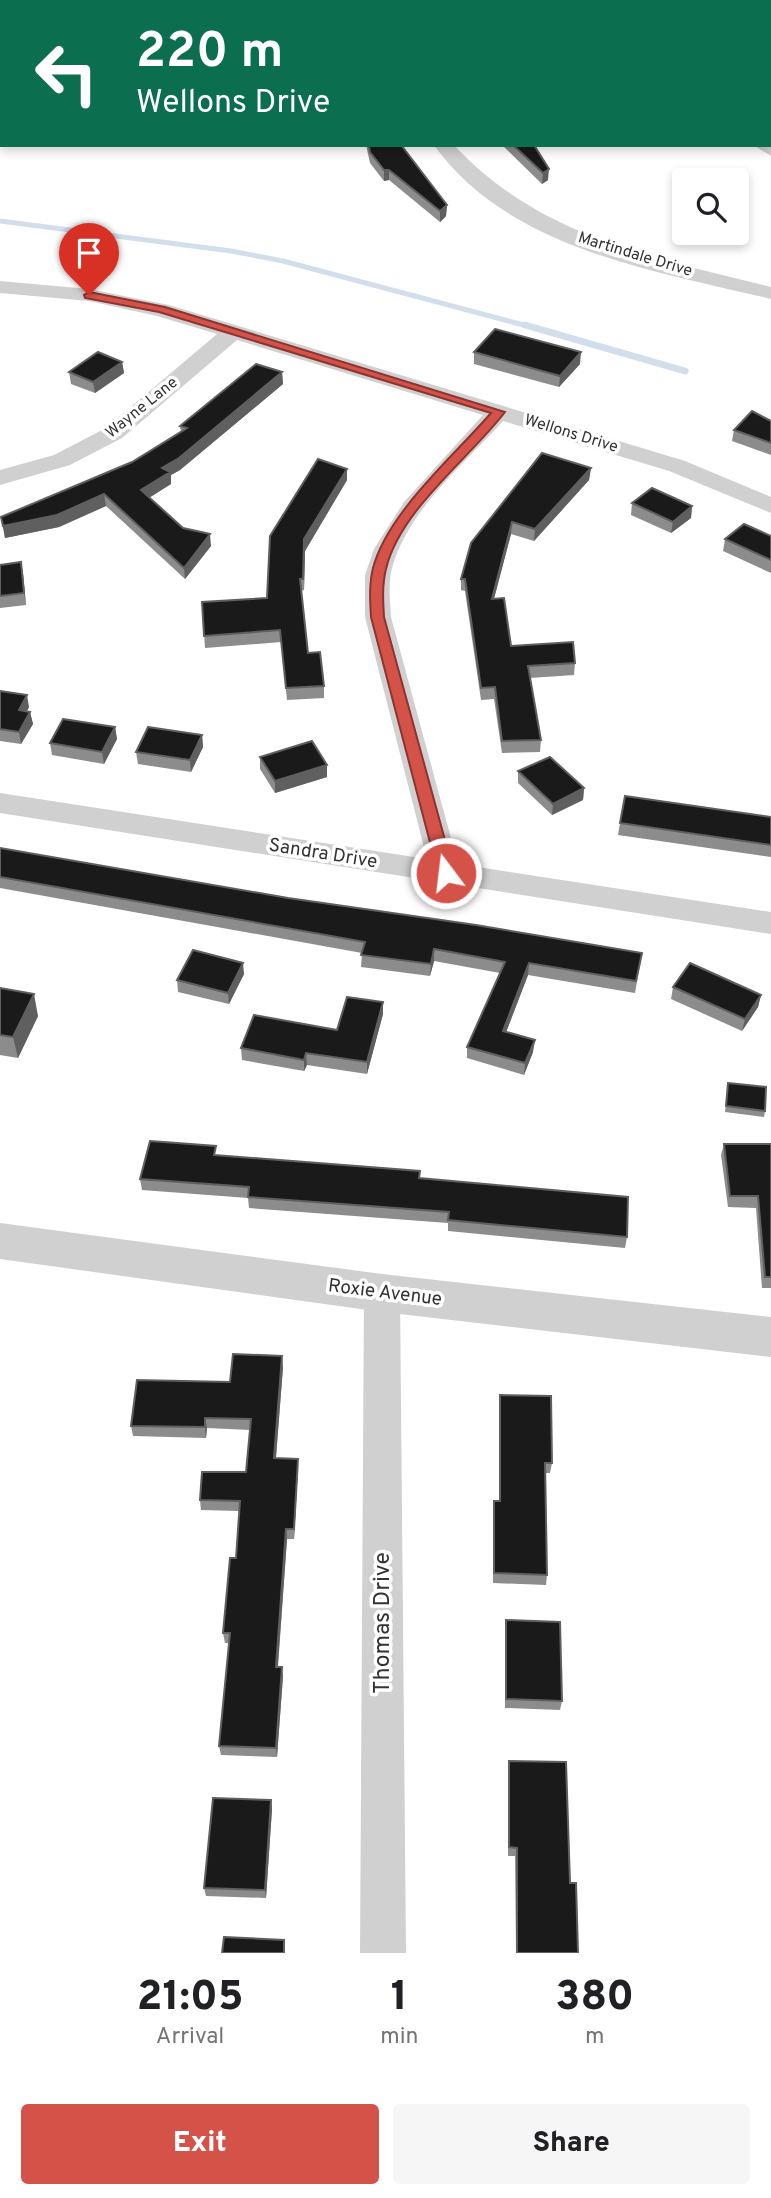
<!DOCTYPE html>
<html lang="en">
<head>
<meta charset="utf-8">
<style>
  body { margin:0; font-family:Overpass,sans-serif; background:#f6f6f6; color:#202124; height:100vh; display:flex; flex-direction:column; font-size:26px; white-space:nowrap }
  * { box-sizing:border-box; margin:0 }
  p { font-size:23px; color:#757577 }
  .icon { flex:none; width:38px; height:38px; fill:none; stroke:currentColor; stroke-width:2; stroke-linecap:round; stroke-linejoin:round }
  .map { position:relative; height:1953px; overflow:hidden }
  .panel { display:flex; flex-direction:column; background:#fff; flex:1 }
  .panel>* { flex:none }
  .hud { position:absolute; left:0px; top:0px; width:772px; height:147px; box-shadow:0 4px 10px #0003; background:#0b6e4f; color:#fff; overflow:hidden }
  .fabs { position:absolute; left:672px; top:168px; display:grid; gap:14px }
  .fabs a { display:grid; place-items:center; width:77px; height:77px; border-radius:7px; background:#fff; box-shadow:0 4px 10px #0003; font-size:35px }
  .pin { position:absolute; display:grid; place-items:center; width:60px; height:60px; color:#fff; margin:-72px -30px; border-radius:50% 50% 50% 0; rotate:-45deg; box-shadow:0 0 7px #0007 }
  .pin .icon { rotate:45deg }
  .me { position:absolute; width:77px; margin:-38px; rotate:345deg; stroke-linejoin:round; filter:drop-shadow(0 0 5px #0008) }
  .turn { display:flex; align-items:center; gap:24px; height:147px; padding:0 21px; font-size:32px }
  .turn .icon { width:91px; height:91px; stroke-width:2.5 }
  .turn b { display:block; font-size:49px; line-height:60px }
  .eta { display:flex; justify-content:space-evenly; align-items:center; height:119px; text-align:center }
  .eta b { font-size:42px; font-weight:800; line-height:49px }
  .button { display:flex; gap:14px; margin-top:auto; padding:14px 21px }
  .button a { flex:1; height:80px; border-radius:7px; background:#d55249; color:#fff; font-size:28px; font-weight:800; line-height:80px; text-align:center }
  .button a+a { background:#f6f6f6; color:#202124 }
  .map>svg:first-child { display:block }
</style>
</head>
<body>
<div class="map">
<svg width="771" height="1953" viewBox="0 0 771 1953">
  <rect width="100%" height="100%" fill="#fff"/>
  <g fill="none" stroke-linecap="round" stroke-linejoin="round">
    <path stroke="#d2deeb" stroke-width="5" d="M0,221L231,251L283,261L531,327"/>
    <path stroke="#d2deeb" stroke-width="7" d="M525,325L685,371"/>
    <path fill="#d0d0d0" fill-rule="evenodd" d="M77,0H95V2H78Z
      M353,0H371V2H354Z
      M626,0H644L645,2H628Z
      M771,142V156L753,145H770Z
      M434,145H454C539,237 655,258 771,287V299C655,271 508,249 434,145Z
      M0,281L89,289L169,305L685,461L771,497V513L669,471L503,421C464,464 408,510 392,568C388,583 390,601 391,617L458,864L771,912V934L0,813V793L427,859L365,617V575L374,549L404,502L483,415L237,340L122,438L70,465L0,485V470L54,455L106,428L217,334L157,316L89,301L0,293Z
      M382,1278L395,1282L400,1293L406,1953H360L364,1293L369,1282Z"/>
    <path fill="#d0d0d0" fill-rule="evenodd" d="M0,1223L382,1274L771,1317V1357L382,1312L0,1259Z"/>
    <path fill="#bdbdbd" fill-rule="evenodd" d="M770,75H771V89H770Z
      M0,127H2V141H0Z"/>
  </g>
  <path fill="#8c8c8c" d="M366,145H401L447,205L446,216L440,222L389,180L384,181L370,163Z
    M502,145H534L548,180L542,184Z
    M474,352L580,364L559,387L474,364Z
    M122,362L124,373L95,393L71,384L69,372Z
    M282,372L283,384L180,470L171,475V484L149,498L183,528L211,546L185,579L106,506L59,527L5,538L1,517L132,462L181,432L180,426Z
    M771,421V455L732,441L734,430Z
    M591,468L589,480L534,541L511,534L494,599L511,646L575,663L574,675L530,678L541,740L540,752L502,753L494,699L481,700L465,591L461,590V579L471,543Z
    M347,469V480L305,551L304,590L301,591L308,653L324,686V698L287,700L281,642L205,648L202,602L267,598Z
    M632,503L692,506L691,518L671,533L631,515Z
    M771,536V573L723,551L725,539Z
    M0,565L23,574L26,605L0,608Z
    M0,691L29,707L27,711L30,712L33,724L21,744L0,741Z
    M115,727L117,739L104,764L52,755L50,743Z
    M202,735L203,747L191,772L138,764L136,752Z
    M260,757L327,777L275,793L260,769Z
    M518,771L584,788L583,800L552,815L518,783Z
    M771,817V857L618,835L620,823Z
    M0,848L288,898L642,953L635,993L528,975L506,1032L533,1052L524,1075L467,1058V1047L500,973L434,961L430,976L361,967L362,953L0,888Z
    M244,974L229,1004L178,992L177,980Z
    M673,987L761,995L758,1007L742,1031L671,999Z
    M0,988L38,1016L18,1058L0,1055Z
    M383,1002V1014L367,1074L307,1065L304,1071L242,1060L241,1048L337,1030Z
    M728,1083L765,1111L764,1117L725,1112Z
    M724,1144H771V1288H762L756,1208L728,1207L721,1155Z
    M217,1155L420,1178L627,1237L625,1248L448,1231V1223L249,1208L248,1198L142,1190L140,1179Z
    M283,1367L276,1458L298,1459V1469L294,1539H287L278,1667L283,1676L277,1757L221,1755L219,1746L229,1643H225L223,1633L236,1558L239,1511L201,1510L200,1500L246,1472L250,1430L207,1428L206,1438L133,1436L131,1426L230,1382Z
    M500,1395L552,1463L550,1473H545L547,1575L546,1585L493,1583V1511L494,1501H499Z
    M506,1620L562,1701L560,1710L505,1708V1630Z
    M509,1761L570,1883L578,1953H516L515,1856H508V1769Z
    M271,1800L272,1809L266,1898L206,1896L204,1888Z"/>
  <path fill="#5f5f5f" d="M549,169L548,180L542,184L543,173Z
    M384,170H389V180L384,181Z
    M447,205L446,216L440,222V211Z
    M581,352L580,364L559,387L560,376Z
    M122,362L124,373L95,393L93,382Z
    M282,372L283,384L180,470L171,475V484L142,502L141,490L162,468Z
    M591,468L589,480L534,541L535,529Z
    M347,469V480L305,551L304,590V539Z
    M104,494L106,506L59,527L5,538L3,526Z
    M692,506L691,518L671,533L673,522Z
    M512,522L511,534L491,610L492,599Z
    M210,534L211,546L185,579L184,568Z
    M21,562L23,574L26,605L24,593Z
    M27,695L29,707L21,722L19,710Z
    M30,712L33,724L21,744L19,732Z
    M115,727L117,739L104,764L102,752Z
    M202,735L203,747L191,772L190,760Z
    M327,765V777L275,793V781Z
    M584,788L583,800L552,815L553,804Z
    M434,949V961L430,976L431,964Z
    M243,963L244,974L229,1004L228,993Z
    M529,963L528,975L502,1043L503,1031Z
    M34,994L38,1016L18,1058L13,1037Z
    M761,995L758,1007L742,1031L745,1019Z
    M383,1002V1014L367,1074V1062Z
    M535,1040L533,1052L524,1075L525,1063Z
    M306,1053L307,1065L304,1071V1060Z
    M282,1356L283,1367L275,1469L274,1458Z
    M205,1418L207,1428L206,1438L205,1427Z
    M298,1459V1469L294,1539V1529Z
    M286,1529L287,1539L277,1676L276,1667Z
    M282,1667L283,1676L277,1757L276,1748Z
    M271,1800L272,1809L266,1898L265,1890Z"/>
  <path fill="#1a1a1a" stroke="#5f5f5f" stroke-width="2" d="M150,0H182L183,2H151Z
    M369,145H401L447,205L440,211L389,170H384L370,152Z
    M513,145H534L549,169L543,173Z
    M495,329L581,352L560,376L474,352Z
    M98,352L122,362L93,382L69,372Z
    M256,364L282,372L179,458L162,468L170,472L141,490L183,528L210,534L184,568L104,494L57,515L3,526L1,517L132,462L187,428L180,426Z
    M752,411L771,421V443L734,430Z
    M542,453L591,468L535,529L512,522L492,599L504,598L511,646L573,642L575,663L528,666L541,740L502,741L495,687L481,688L465,579H461L471,543Z
    M318,459L347,469L304,539L303,579H300L308,653L320,652L324,686L286,688L280,630L204,636L202,602L267,598L270,536Z
    M652,488L692,506L673,522L632,503Z
    M744,524L771,536V560L725,539Z
    M21,562L24,593L0,596V565Z
    M0,691L27,695L19,710L30,712L19,732L0,729Z
    M63,719L115,727L102,752L50,743Z
    M148,727L202,735L190,760L136,752Z
    M312,741L327,765L275,781L260,757Z
    M550,757L584,788L553,804L518,771Z
    M625,796L771,817V845L620,823Z
    M0,848L288,898L476,925L642,953L636,981L529,963L503,1031L535,1040L525,1063L467,1047L505,962L434,949L431,964L361,955L365,942L0,877Z
    M193,950L243,963L228,993L177,980Z
    M690,963L761,995L745,1019L673,987Z
    M0,988L34,994L13,1037L0,1035Z
    M347,997L383,1002L367,1062L306,1053L304,1060L241,1048L254,1015L337,1030Z
    M728,1083L766,1087L765,1111L726,1106Z
    M150,1141L216,1146L214,1155L420,1171L419,1178L628,1197L627,1237L448,1220L449,1212L248,1197L249,1187L140,1179Z
    M724,1144H771V1277H765L758,1196H730Z
    M233,1354L282,1356L274,1458L298,1459L294,1529H286L276,1667H282L276,1748L219,1746L230,1633H223L230,1558H236L240,1501L200,1500L202,1472H246L251,1419L205,1418V1427L131,1426L137,1380L230,1382Z
    M500,1395L551,1396L552,1463H545L547,1575L494,1573V1501H500Z
    M506,1620L560,1622L562,1701L506,1699Z
    M509,1761L566,1762L570,1883H576L578,1953H517V1848L509,1847Z
    M213,1798L271,1800L265,1890L204,1888Z
    M224,1937L284,1940V1953H222Z"/>
  <path fill="#d55249" stroke="#8a352f" stroke-width="2" d="M89,292L165,307L505,412C469,459 400,510 386,569C382,585 383,601 384,617L454,873L451,876H441L438,873L371,617C370,601 369,584 373,568C388,512 454,456 491,413L159,312L85,298L84,295Z"/>
  <g text-anchor="middle" dominant-baseline="central" stroke-width="7" stroke-linejoin="round" paint-order="stroke">
    <g font-size="16" fill="#333" stroke="#fff">
      <text transform="translate(635 255) rotate(17)">Martindale Drive</text>
      <text transform="translate(142 408) rotate(-39)">Wayne Lane</text>
      <text transform="translate(571 434) rotate(17)">Wellons Drive</text>
    </g>
    <g font-size="19" fill="#333" stroke="#fff">
      <text transform="translate(323 854) rotate(9)">Sandra Drive</text>
      <text transform="translate(385 1293) rotate(7)">Roxie Avenue</text>
    </g>
    <g font-size="23" fill="#333" stroke="#fff">
      <text transform="translate(383 1623) rotate(-90)">Thomas Drive</text>
    </g>
  </g>
</svg>
<div class="fabs">
<a><svg class="icon" aria-label="search" viewBox="0 0 24 24"><circle cx="10" cy="10" r="6"/><path d="M15 15l6 6"/></svg></a>
</div>
<div class="pin" style="left:89px;top:295px;background:#d93025"><svg class="icon" aria-label="arrive" viewBox="0 0 24 24"><path d="M6 21V4h12l-3 4 3 4H6"/></svg></div>
<svg class="me" style="left:446px;top:873px" viewBox="-20 -20 40 40"><circle r="17" fill="#d55249" stroke="#fff" stroke-width="3"/><path d="M0-11L8 9 0 5-8 9z" fill="#fff"/></svg>
<div class="hud">
<div class="turn"><svg class="icon" aria-label="left" viewBox="0 0 24 24"><path d="M17 20v-9H6M10 6l-5 5 5 5"/></svg><div><b>220 m</b>Wellons Drive</div></div>
</div>
</div>
<section class="panel">
<div class="eta">
<div><b>21:05</b><p>Arrival</p></div>
<div><b>1</b><p>min</p></div>
<div><b>380</b><p>m</p></div>
</div>
<div class="button"><a>Exit</a><a>Share</a></div>
</section>
</body>
</html>
